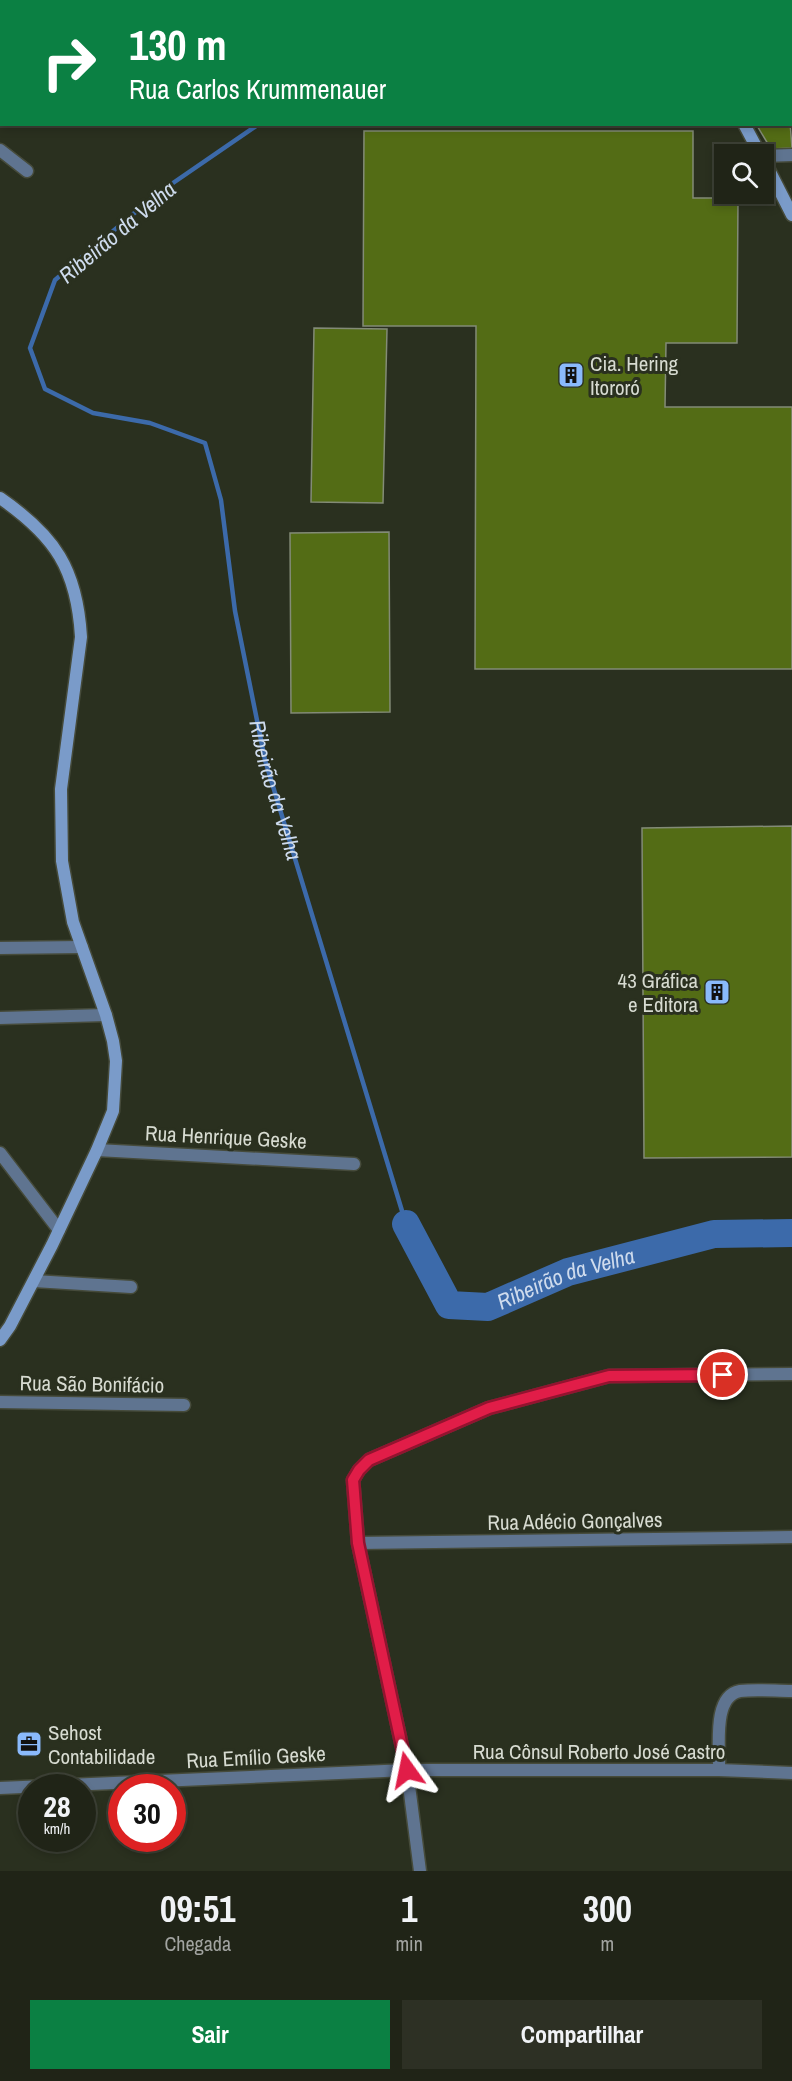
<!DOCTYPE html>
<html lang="pt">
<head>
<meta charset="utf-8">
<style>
  body { margin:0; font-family:"Archivo Narrow",sans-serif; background:#2d3024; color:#f1f3f6; height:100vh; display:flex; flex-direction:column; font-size:22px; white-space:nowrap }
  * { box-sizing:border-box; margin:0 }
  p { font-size:20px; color:#a2a4a1 }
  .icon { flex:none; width:33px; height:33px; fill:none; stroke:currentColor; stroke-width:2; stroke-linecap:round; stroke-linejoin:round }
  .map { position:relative; height:1871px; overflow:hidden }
  .panel { display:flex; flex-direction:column; background:#202417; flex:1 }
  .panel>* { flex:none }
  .guide { position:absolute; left:0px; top:0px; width:792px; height:126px; box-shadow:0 3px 9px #0003,0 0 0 2px #3d4136; background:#0b8043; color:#fff; overflow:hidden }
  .tools { position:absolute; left:714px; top:144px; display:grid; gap:12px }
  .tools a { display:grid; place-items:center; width:60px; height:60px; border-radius:0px; background:#202417; box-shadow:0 3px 9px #0003,0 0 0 2px #3d4136; font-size:30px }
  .speed { position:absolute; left:18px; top:1774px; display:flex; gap:12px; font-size:30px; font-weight:700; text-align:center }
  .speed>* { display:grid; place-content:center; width:78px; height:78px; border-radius:50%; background:#202417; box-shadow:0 3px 9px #0003,0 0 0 2px #3d4136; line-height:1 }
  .speed small { font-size:15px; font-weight:400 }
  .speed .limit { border:9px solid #d22; background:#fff; color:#111 }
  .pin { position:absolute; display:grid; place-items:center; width:51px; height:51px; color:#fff; margin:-26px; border:3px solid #fff; border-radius:50%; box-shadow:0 2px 6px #0007 }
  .me { position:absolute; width:66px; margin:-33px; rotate:348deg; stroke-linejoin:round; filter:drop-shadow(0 0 4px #0008) }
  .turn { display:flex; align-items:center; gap:21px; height:126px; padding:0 30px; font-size:27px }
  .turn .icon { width:78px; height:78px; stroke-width:2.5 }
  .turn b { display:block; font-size:42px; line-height:51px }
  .eta { display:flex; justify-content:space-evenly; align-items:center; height:102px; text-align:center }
  .eta b { font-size:36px; font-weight:700; line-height:42px }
  .primary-button { display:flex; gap:12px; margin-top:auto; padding:12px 30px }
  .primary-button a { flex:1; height:69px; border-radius:0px; background:#0b8043; color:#fff; font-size:24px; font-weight:700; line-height:69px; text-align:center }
  .primary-button a+a { background:#2d3024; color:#f1f3f6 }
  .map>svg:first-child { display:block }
</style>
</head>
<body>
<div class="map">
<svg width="792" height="1871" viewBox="0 0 792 1871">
  <rect width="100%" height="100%" fill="#2a301f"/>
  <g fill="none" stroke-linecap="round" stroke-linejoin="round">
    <g stroke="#3c6aaa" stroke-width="4.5">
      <path d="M338,2V0"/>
      <path id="s1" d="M259,124L157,194L55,280L30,348L45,389L93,413L150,423L205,443L221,500L235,611L265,760L406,1224"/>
    </g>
    <path stroke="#3c6aaa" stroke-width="28" id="s2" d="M406,1224L449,1305L488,1307L568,1272L714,1234L792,1233"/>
  </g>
  <path fill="#536c15" stroke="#838b77" stroke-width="1.5" d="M445,0H592L586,2Z
    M688,0H722V2H688Z
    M790,122L792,148L771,149L756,124H790Z
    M364,131H693V198H738L737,343H666L665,407H792V669H475L476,326H363Z
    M314,328L387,329L383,503L311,502Z
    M389,532L390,712L291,713L290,533Z
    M792,826V1157L644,1158L642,828Z"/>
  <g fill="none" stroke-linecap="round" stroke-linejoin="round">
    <g stroke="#464b3b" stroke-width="15">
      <path id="minor" d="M28,0L32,2
        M790,74H792
        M0,150L27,171
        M764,156L792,155
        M0,948L82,947
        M0,1018L106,1015
        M97,1150L354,1164
        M0,1153L59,1230
        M34,1281L131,1287
        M0,1402L184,1405
        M358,1543L792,1537
        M719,1770C720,1748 712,1696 740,1691C757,1689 775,1691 792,1691
        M0,1788L407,1770H719L792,1773
        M420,1871L407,1770L358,1543L353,1480L359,1470L369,1460L489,1408L609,1376L792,1374"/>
    </g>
    <g stroke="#464b3b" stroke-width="15">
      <path id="secondary" d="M676,0L677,2
        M744,124L760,154
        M764,160L792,215
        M0,498C55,536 77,569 81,637L61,789L62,861L73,922L106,1015L113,1041L116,1061L113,1111L97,1150L52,1245L10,1326L0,1340"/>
    </g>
    <use href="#minor" stroke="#5f7490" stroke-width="12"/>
    <use href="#secondary" stroke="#7a9bc9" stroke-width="12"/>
  </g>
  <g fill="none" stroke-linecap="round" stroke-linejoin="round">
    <g stroke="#92132f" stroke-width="15">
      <path id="route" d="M407,1770L358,1543L353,1480L359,1470L369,1460L489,1408L609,1376L723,1375"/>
    </g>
    <use href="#route" stroke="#e11d48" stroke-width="10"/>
  </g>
  <defs>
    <g id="building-square" transform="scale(1.35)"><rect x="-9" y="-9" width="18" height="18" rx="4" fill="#8abafc" stroke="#2a301f"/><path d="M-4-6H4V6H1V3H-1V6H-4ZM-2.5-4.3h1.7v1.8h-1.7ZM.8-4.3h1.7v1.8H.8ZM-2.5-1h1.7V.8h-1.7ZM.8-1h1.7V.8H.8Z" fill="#111"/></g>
    <g id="office-square" transform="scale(1.35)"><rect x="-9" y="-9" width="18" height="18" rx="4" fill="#8abafc" stroke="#2a301f"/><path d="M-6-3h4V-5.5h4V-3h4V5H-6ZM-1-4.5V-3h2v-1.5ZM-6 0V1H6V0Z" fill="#111"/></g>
  </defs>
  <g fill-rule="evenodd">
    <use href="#building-square" x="571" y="375"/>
    <use href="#building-square" x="717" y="992"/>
    <use href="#office-square" x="29" y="1744"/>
  </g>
  <g text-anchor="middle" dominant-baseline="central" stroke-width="6" stroke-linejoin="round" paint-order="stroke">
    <g font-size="21" fill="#d7dbd1" stroke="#2a301f" text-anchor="start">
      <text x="590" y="363">Cia. Hering<tspan x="590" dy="24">Itororó</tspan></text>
      <text x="698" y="980" text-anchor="end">43 Gráfica<tspan x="698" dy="24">e Editora</tspan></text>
      <text x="48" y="1732">Sehost<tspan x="48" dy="24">Contabilidade</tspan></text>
    </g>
    <g font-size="21" fill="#d7dbd1" stroke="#2a301f">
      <text transform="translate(226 1137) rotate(3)">Rua Henrique Geske</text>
      <text transform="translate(92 1384) rotate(1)">Rua São Bonifácio</text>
      <text transform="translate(575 1521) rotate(-1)">Rua Adécio Gonçalves</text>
      <text x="599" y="1751">Rua Cônsul Roberto José Castro</text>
      <text transform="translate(256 1757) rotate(-3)">Rua Emílio Geske</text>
    </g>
    <g font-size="22" font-style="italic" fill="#cedbed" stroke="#2a301f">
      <text transform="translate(117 232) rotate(-40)">Ribeirão da Velha</text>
      <text stroke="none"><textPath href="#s1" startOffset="898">Ribeirão da Velha</textPath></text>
      <text stroke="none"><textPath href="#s2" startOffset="214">Ribeirão da Velha</textPath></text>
    </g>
  </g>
</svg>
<div class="tools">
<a><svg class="icon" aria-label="search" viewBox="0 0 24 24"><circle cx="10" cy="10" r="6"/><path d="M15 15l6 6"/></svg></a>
</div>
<div class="speed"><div>28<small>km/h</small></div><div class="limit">30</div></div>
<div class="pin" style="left:723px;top:1375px;background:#d93025"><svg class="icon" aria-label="arrive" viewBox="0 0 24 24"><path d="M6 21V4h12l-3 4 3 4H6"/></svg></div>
<svg class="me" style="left:407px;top:1770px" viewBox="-20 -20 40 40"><path d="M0-17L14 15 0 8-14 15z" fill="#e11d48" stroke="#fff" stroke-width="4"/></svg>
<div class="guide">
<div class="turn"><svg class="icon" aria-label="right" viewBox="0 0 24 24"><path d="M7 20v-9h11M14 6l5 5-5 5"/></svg><div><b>130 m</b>Rua Carlos Krummenauer</div></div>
</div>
</div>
<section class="panel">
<div class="eta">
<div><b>09:51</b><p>Chegada</p></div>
<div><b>1</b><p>min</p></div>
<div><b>300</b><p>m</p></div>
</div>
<div class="primary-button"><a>Sair</a><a>Compartilhar</a></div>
</section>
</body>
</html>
